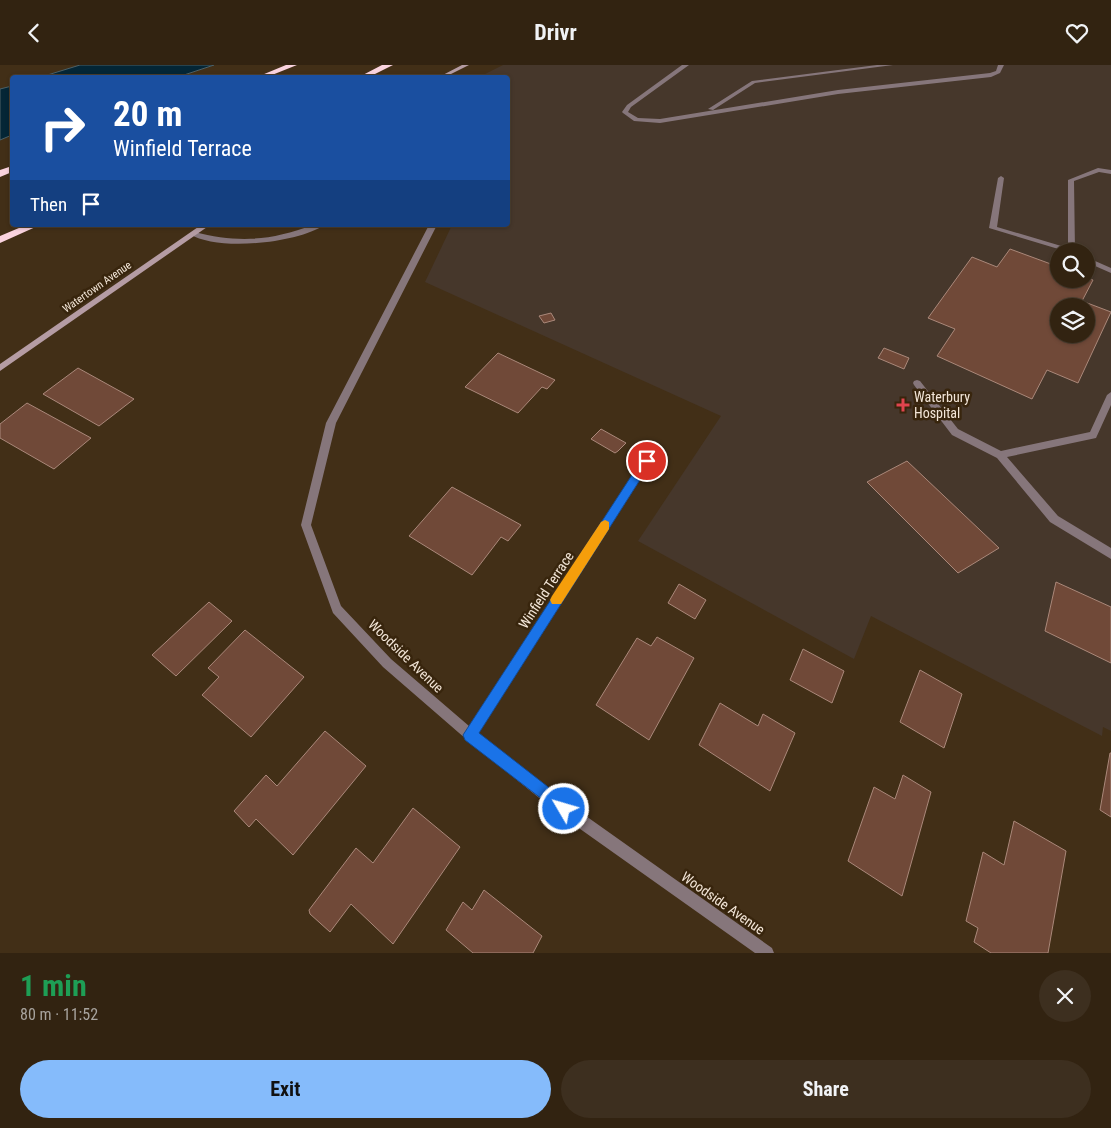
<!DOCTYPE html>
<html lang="en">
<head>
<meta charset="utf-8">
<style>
  body { margin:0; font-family:"Roboto Condensed",sans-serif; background:#3d2f1f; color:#f1f3f6; height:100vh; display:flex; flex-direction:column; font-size:19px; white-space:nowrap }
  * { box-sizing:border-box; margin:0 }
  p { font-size:16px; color:#a8a49f }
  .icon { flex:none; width:28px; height:28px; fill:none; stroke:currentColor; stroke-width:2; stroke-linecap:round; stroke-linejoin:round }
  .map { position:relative; height:888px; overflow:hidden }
  .side { display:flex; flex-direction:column; background:#322311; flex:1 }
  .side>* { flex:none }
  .banner { position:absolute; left:10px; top:10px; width:500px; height:152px; border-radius:5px; box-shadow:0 1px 4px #0004,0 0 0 1px #4d4031; background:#1a4fa0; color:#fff; overflow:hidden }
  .tools { position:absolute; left:1050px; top:178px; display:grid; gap:10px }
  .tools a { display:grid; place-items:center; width:45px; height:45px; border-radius:50%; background:#322311; box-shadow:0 1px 4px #0004,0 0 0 1px #4d4031; font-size:25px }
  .pin { position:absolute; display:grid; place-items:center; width:42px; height:42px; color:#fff; margin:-21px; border:2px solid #fff; border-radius:50%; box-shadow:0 1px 5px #0007 }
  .me { position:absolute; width:55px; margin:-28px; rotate:308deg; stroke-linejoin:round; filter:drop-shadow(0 0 4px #0008) }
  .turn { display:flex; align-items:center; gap:18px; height:105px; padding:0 20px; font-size:22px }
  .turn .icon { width:65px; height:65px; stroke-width:2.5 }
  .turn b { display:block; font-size:35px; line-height:42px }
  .then { display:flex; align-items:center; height:48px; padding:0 20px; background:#0003; gap:10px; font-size:19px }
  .round { display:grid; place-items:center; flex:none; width:52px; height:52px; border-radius:26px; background:#3d2f1f }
  .headline { display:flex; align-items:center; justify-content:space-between; height:85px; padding:0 20px }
  h1 { font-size:30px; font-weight:700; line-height:38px; color:#1e9e55 }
  .button { display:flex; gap:10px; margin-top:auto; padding:10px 20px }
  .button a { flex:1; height:58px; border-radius:30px; background:#85bbfb; color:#111; font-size:20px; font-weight:700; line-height:58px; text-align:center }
  .button a+a { background:#3d2f1f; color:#f1f3f6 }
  header { display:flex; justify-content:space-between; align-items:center; height:65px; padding:0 20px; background:#322311; font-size:22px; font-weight:700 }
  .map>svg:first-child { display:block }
</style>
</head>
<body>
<header><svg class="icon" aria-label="back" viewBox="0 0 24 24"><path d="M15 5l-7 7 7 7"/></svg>Drivr<svg class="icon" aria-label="heart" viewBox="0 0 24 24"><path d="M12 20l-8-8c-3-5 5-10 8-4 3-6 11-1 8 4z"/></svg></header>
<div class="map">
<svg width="1111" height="888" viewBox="0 0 1111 888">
  <rect width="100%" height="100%" fill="#422f17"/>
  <path fill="#46372b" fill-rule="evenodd" d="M503,0H1111V666L1103,662L1102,671L871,551L854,594L638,476L721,351L425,217L452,160H508V12H479ZM1059,186H1086V214H1059ZM1059,241H1086V269H1059Z"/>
  <path fill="#042636" stroke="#4c6067" d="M80,0H214L178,12H41Z
    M12,21V70L0,75V24Z"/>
  <path fill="#704938" stroke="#aa887a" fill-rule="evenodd" d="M1010,184L1059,202V214L1086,213L1093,215L1082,236L1111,247L1078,318L1047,305L1032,334L937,291L955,264L928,253L972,192L997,202ZM1059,241H1086V269H1059Z
    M551,248L555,255L544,258L539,251Z
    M884,283L909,293L904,304L878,293Z
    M498,288L555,315L547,324L542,322L518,348L465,322Z
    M78,303L134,334L99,361L43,329Z
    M27,338L91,373L54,404L0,373V359Z
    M601,364L626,378L618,386L615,388L591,374Z
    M907,396L999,483L958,508L867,417Z
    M452,422L521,460L508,476L501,472L472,510L409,471Z
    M1056,517L1111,542V598L1045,566Z
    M679,519L706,535L695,554L668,538Z
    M209,537L232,556L176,611L152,590Z
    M245,565L304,612L251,672L202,630L219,612L208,603Z
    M657,572L694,593L649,675L596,640L637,573L651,581Z
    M803,584L844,606L832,638L790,615Z
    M920,605L962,629L944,683L900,657Z
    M720,638L758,661L763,649L795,668L770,726L699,680Z
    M325,666L366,701L293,790L256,754L249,762L234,746L266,710L277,721Z
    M1110,688H1111V752L1100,745Z
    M903,710L931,727L902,831L848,796L874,722L895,734Z
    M413,743L460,782L393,879L351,839L330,867L310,849L309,845L356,783L373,798Z
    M1014,756L1066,786L1048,888H991L974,877L978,863L966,856L983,787L1004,800Z
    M484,825L542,871L533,888H473L446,865L463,837L472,845Z"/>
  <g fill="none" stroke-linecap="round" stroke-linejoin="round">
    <path fill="#86767b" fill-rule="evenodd" d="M682,0H689L631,42L628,47L638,53L660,54L838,25L990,8L996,6L998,0H1004L1000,8L991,12L838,29L660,58L634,56L623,48L622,47L627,40Z
      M877,0H893L755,18L713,45L708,44L752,16Z
      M1098,103L1111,105V109L1099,107L1074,116L1075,186H1065L989,163L998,113L1001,111L1004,113L997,162L1068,183V115Z
      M1086,192L1111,203V208L1086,197Z
      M917,315L920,316L958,364L1001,386L1090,367L1107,330L1111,327V340L1096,373L1007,392L1058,451L1111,483V494L1050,457L997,393L952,370L914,320L913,318L914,316Z"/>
    <path fill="#86767b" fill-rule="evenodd" d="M313,160H324C298,178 217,187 190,169L194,167C238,178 270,176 313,160Z
      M429,160H437L336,358L311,460L341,541L391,594L469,661L644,393H650L652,396L650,399L478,669L569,739L772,883L774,888H755L559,749L466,674L383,602L333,548L301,460L326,358Z"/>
    <path fill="#b59ca4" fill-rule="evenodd" d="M462,0H469L445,12H439Z
      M201,160H210L0,306V299Z"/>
    <path fill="#fad3df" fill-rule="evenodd" d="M286,0H297L267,12H257Z
      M382,0H393L369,12H359Z
      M12,101V107L0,112V105Z
      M26,160H40L0,178V171Z"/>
  </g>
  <path fill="#1a73e8" stroke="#114b97" d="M647,392L650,393V399L479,668L570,739L572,744L570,749L564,751L465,675L463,670L643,393Z"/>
  <path fill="#f59e0b" d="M605,455L609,457V464L561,539H552L550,535L552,531L601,457Z"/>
  <path fill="#e0444e" stroke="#38250d" stroke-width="2" d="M900.5 332.5h5v5h5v5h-5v5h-5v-5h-5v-5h5z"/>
  <g text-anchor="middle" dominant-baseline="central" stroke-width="5" stroke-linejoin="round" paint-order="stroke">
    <g font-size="11" fill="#f3e6d8" stroke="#38250d">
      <text transform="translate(97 222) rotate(-35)">Watertown Avenue</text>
    </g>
    <g font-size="14" fill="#f3e6d8" stroke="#38250d" text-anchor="start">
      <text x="914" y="332">Waterbury<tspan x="914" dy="16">Hospital</tspan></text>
    </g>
    <g font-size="14" fill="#f3e6d8" stroke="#38250d">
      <text transform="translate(546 525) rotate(-57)">Winfield Terrace</text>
      <text transform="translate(406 591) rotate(44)">Woodside Avenue</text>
      <text transform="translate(723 838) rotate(35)">Woodside Avenue</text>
    </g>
  </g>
</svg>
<div class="tools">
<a><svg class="icon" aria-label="search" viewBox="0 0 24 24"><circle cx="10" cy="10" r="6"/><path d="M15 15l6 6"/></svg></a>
<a><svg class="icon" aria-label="layers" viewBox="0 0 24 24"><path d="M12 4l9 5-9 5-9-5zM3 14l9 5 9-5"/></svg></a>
</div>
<div class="pin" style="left:647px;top:396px;background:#d93025"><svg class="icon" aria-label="arrive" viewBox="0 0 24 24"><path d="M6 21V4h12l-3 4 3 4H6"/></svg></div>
<svg class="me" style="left:564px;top:744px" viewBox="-20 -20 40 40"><circle r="17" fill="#1a73e8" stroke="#fff" stroke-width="3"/><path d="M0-11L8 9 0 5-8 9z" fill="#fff"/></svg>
<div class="banner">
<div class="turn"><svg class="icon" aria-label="right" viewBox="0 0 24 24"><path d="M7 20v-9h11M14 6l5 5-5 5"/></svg><div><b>20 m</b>Winfield Terrace</div></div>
<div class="then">Then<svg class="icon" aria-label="arrive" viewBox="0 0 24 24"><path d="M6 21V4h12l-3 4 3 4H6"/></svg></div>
</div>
</div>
<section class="side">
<div class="headline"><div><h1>1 min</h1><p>80 m · 11:52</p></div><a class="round"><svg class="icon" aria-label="close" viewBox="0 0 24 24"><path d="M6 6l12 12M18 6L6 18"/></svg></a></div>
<div class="button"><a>Exit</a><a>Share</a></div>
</section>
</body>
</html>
